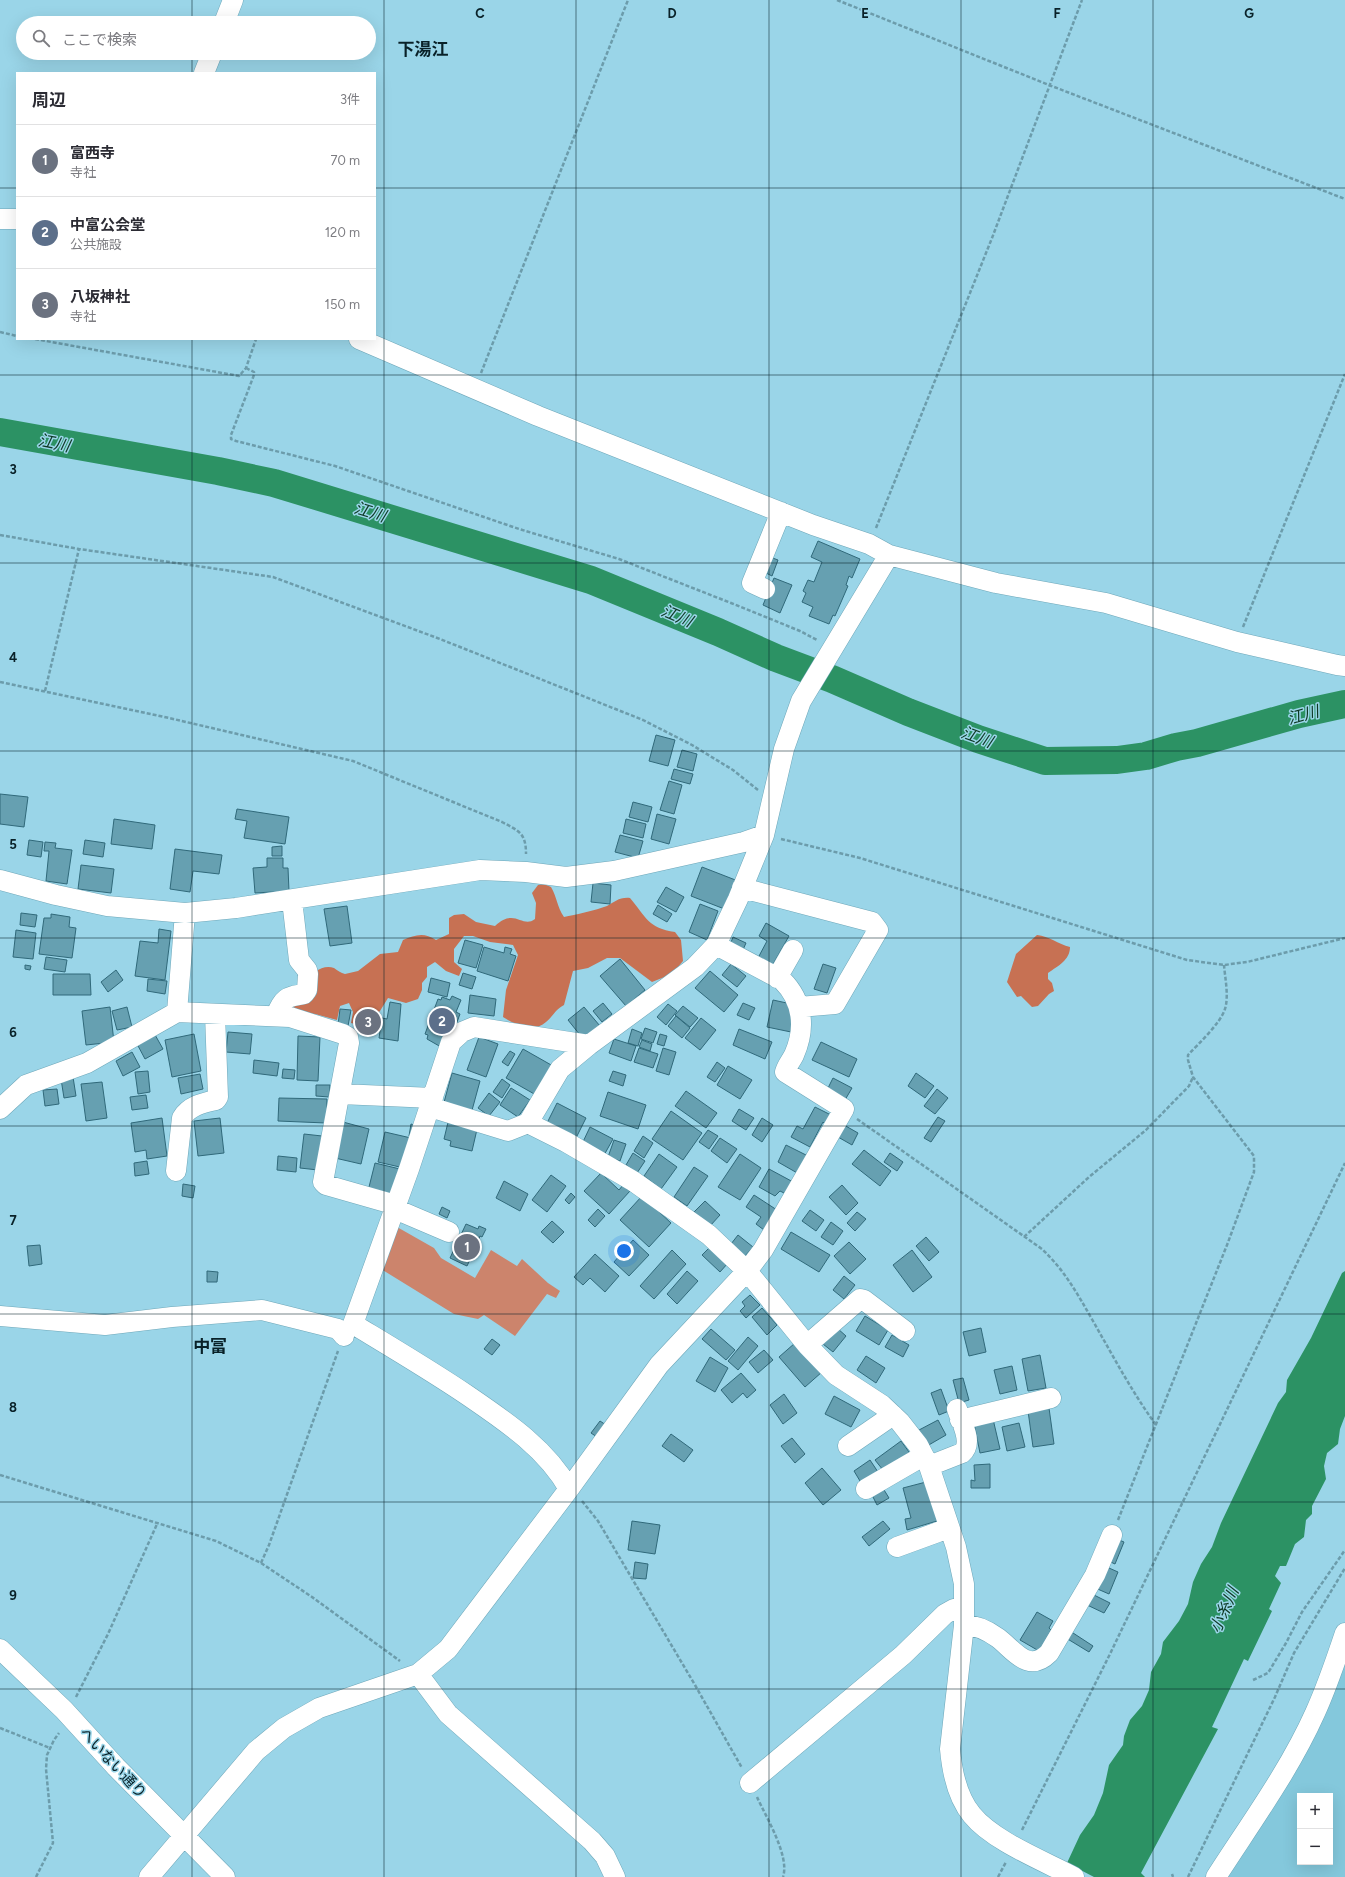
<!DOCTYPE html>
<html lang="ja">
<meta charset="utf-8">
<style>
body{margin:0;font-family:Figtree,"Noto Sans JP",sans-serif;background:#f7f7f7;color:#2b2b33}
.controls{position:absolute;right:12px;bottom:12px;display:grid;overflow:hidden;border-radius:0px;box-shadow:0 4px 16px #0002}
.controls button{width:36px;height:36px;display:grid;place-items:center;padding:0;border:0;border-bottom:1px solid #e1e1e2;background:#fff;color:#2b2b33;font:20px sans-serif}
.you{position:absolute;left:624px;top:1251px;width:14px;height:14px;margin:-10px;border:3px solid #fff;border-radius:50%;background:#1a73e8;box-shadow:0 0 0 6px #1a73e833}
.badge{display:grid;place-items:center;width:26px;height:26px;border-radius:50%;background:#111827;color:#fff;font-size:13px;font-weight:700}
.pin{position:absolute;translate:-50% -50%;border:2px solid #fff;box-shadow:0 1px 4px #0006}
.list{margin:0;padding:0;list-style:none}
h2{display:flex;justify-content:space-between;align-items:center;height:52px;margin:0;padding:0 16px;font-size:17px}
h2 small{font-size:13px;font-weight:400;color:#7c7c81}
.list li{display:grid;grid-template-columns:26px 1fr auto;gap:12px;align-items:center;box-sizing:border-box;height:72px;padding:0 16px;border-top:1px solid #e1e1e2}
.list b{display:block;font-size:15px;white-space:nowrap}
.list p{margin:0;font-size:13px;white-space:nowrap;color:#7c7c81}
.list em{font-size:13px;font-style:normal;color:#7c7c81}
.icon{flex:none;width:22px;height:22px;fill:none;stroke:currentColor;stroke-width:2;stroke-linecap:round;stroke-linejoin:round}
.map{position:relative;flex:none;width:1345px;height:1877px;overflow:hidden}
.search{position:absolute;background:#fff;box-shadow:0 4px 16px #0002;left:16px;top:16px;width:360px;height:44px;display:flex;align-items:center;gap:10px;box-sizing:border-box;padding:0 14px;border-radius:22px;color:#7c7c81;font-size:15px}
.panel{position:absolute;background:#fff;box-shadow:0 4px 16px #0002;left:16px;top:72px;width:360px;height:268px;border-radius:0px}
.map>svg:first-child{display:block}
.built{fill:#84c8dc;fill-rule:evenodd}
.green{fill:#cc846c}
.forest{fill:#c77153}
.water{fill:#2c9264}
.lines{fill:none;stroke-linecap:round;stroke-linejoin:round}
.river{stroke:#2c9264;stroke-width:28}
.building{fill:#66a0b1;stroke:#30697a}
.minor-casing{stroke:#6ea7b9;stroke-width:21}
.path{stroke:#6c9cab;stroke-width:2.5;stroke-dasharray:4 2;stroke-linecap:butt}
.minor{stroke:#fff;stroke-width:20}
.grid{fill:none;stroke:#092128;stroke-width:1;stroke-opacity:0.55}
.labels{text-anchor:middle;dominant-baseline:central;stroke-width:3;stroke-linejoin:round;paint-order:stroke}
.street-label{font-size:15px;fill:#092128;stroke:#9ad5e8}
.water-label{font-size:16px;font-style:italic;fill:#0d3824;stroke:#9ad5e8}
.quarter-label{font-size:17px;font-weight:bold;fill:#092128;stroke:#9ad5e8}
.grid-label{font-size:13px;text-anchor:middle;font-weight:bold;fill:#092128;stroke:#9ad5e8;stroke-width:3;stroke-linejoin:round;paint-order:stroke}
</style>
<div class="map">
<svg width="1345" height="1877" viewBox="0 0 1345 1877">
<rect width="100%" height="100%" fill="#9ad5e8"/>
<!-- built -->
<path class="built" d="M1345,1660V1877H1223ZM1300,1796H1330V1862H1300Z"/>
<!-- green -->
<path class="green" d="M397,1227L434,1248L441,1258L475,1278L491,1250L517,1266L522,1259L548,1283L560,1291L556,1298L547,1294L515,1336L484,1315L478,1319L454,1314L381,1269Z"/>
<!-- forest -->
<path class="forest" d="M544,884L551,887C557,897 557,907 564,917C575,915 596,910 607,906C615,902 619,897 630,898C646,917 648,928 675,932L681,940L683,961L672,974L652,982L620,958H607L588,968L573,971L564,1005C555,1010 554,1015 546,1022C534,1033 515,1025 503,1017L506,990L518,955L513,945L490,942L473,936H464L454,949V962L462,969L459,976L446,971L435,962L427,967V977L422,983V990L418,999L406,1003L388,998L380,1011L364,1026L351,1023L353,1012L349,1003L340,1006L337,1020L315,1014L300,1013L288,1009C296,995 313,961 334,968C337,970 341,973 345,974L358,971L380,954L398,952L403,940C415,935 424,932 436,940L449,934V918L454,915L464,914L476,922L495,926C515,907 522,929 535,919L536,903L532,893L538,885Z
M1037,935C1049,936 1058,944 1070,947C1070,960 1058,966 1048,973V979L1052,983L1054,991L1049,994L1038,1006L1032,1007L1021,996L1017,997L1007,982L1016,954Z"/>
<!-- water -->
<path class="water" d="M1345,1271V1416L1340,1429L1338,1444L1327,1453L1324,1466L1326,1479L1312,1506V1514L1306,1520L1304,1537L1295,1544L1286,1566H1280L1275,1576L1281,1583L1269,1609L1272,1611L1248,1661L1244,1659L1212,1727L1218,1729L1141,1873L1145,1877H1094L1067,1863L1080,1835L1094,1815L1103,1793L1109,1765L1123,1745L1124,1736L1130,1720L1142,1706L1149,1690L1151,1672L1161,1654L1163,1642L1179,1621L1188,1604L1193,1582L1201,1564L1212,1547L1221,1523L1278,1403L1286,1392L1287,1380L1311,1338L1342,1273Z"/>
<g class="lines">
<!-- river -->
<path class="river" d="M0,432L218,471L274,483L591,580L718,632L776,658L832,679L908,712L978,739L1045,761L1117,760L1146,756L1176,747L1197,743L1299,714L1345,704"/>
</g>
<!-- building -->
<path class="building" d="M818,541L860,559L852,578L849,576L846,585L848,586L835,616L833,615L829,624L809,616L813,607L802,602L806,593L803,591L808,580L814,582L822,562L811,557Z
M770,557L778,560L772,576L764,572Z
M774,578L792,585L780,613L763,605Z
M656,735L675,740L668,766L649,761Z
M682,750L697,754L693,771L677,767Z
M674,769L693,774L690,784L671,779Z
M669,781L682,785L674,814L660,810Z
M0,794L28,797L24,827L0,824Z
M633,802L652,807L648,822L629,817Z
M237,809L289,817L285,844L244,838L247,821L235,819Z
M657,814L676,819L669,844L651,839Z
M114,819L155,825L152,849L111,844Z
M626,819L646,824L643,838L623,833Z
M620,835L643,841L638,858L615,852Z
M29,840L43,842L41,857L27,855Z
M85,840L105,843L103,857L83,854Z
M45,842L56,843L55,848L72,850L67,884L46,881L49,851H44Z
M282,846V856H272V847Z
M175,849L222,855L219,874L193,871L190,892L170,889Z
M267,858H283V868H288L289,891L255,893L253,868L267,867Z
M81,865L114,869L111,893L78,889Z
M702,867L738,881L727,910L691,896Z
M593,883L611,885L610,904L591,902Z
M666,887L684,897L676,912L657,902Z
M700,904L718,911L707,940L689,932Z
M658,905L672,914L667,922L653,914Z
M347,906L352,943L330,946L324,909Z
M21,913L37,915L35,927L20,925Z
M51,914L70,917L69,927L76,928L72,958L39,954L44,918H51Z
M766,923L789,936L772,966L758,958L767,941L759,936Z
M159,929L171,931L165,980L135,976L140,941L158,943Z
M16,930L36,933L33,959L13,957Z
M733,937L746,943L742,952L730,945Z
M465,940L483,945L476,968L458,963Z
M484,947L504,953L505,947L512,949L510,954L516,956L508,981L477,971Z
M46,957L67,960L65,972L44,969Z
M620,959L645,990L626,1006L600,976Z
M731,964L746,976L737,987L722,975Z
M823,964L836,968L827,993L814,989Z
M25,965L31,966L30,970L25,969Z
M116,970L123,980L108,992L101,982Z
M710,971L738,995L724,1012L695,988Z
M463,973L476,977L472,989L459,985Z
M53,974H90L91,995H53Z
M431,978L450,983L447,997L428,992Z
M148,979L167,981L165,994L147,991Z
M470,995L496,999L494,1016L468,1013Z
M452,996L461,1000L456,1012L460,1014L457,1022L454,1021L445,1047H441L427,1039L428,1035L425,1034L438,999L441,1000L442,997L450,1000Z
M773,1000L796,1005L791,1032L767,1027Z
M390,1002L401,1004L398,1041L379,1038L382,1018L387,1019Z
M603,1003L612,1014L602,1022L593,1011Z
M743,1003L755,1008L749,1020L737,1015Z
M668,1004L677,1011L666,1025L657,1017Z
M683,1006L698,1018L690,1027L675,1015Z
M110,1007L114,1042L86,1045L82,1011Z
M127,1007L132,1027L117,1030L112,1011Z
M584,1007L600,1026L584,1040L568,1020Z
M340,1009L351,1010L348,1026L338,1025Z
M676,1016L690,1028L682,1038L668,1026Z
M701,1018L716,1030L700,1050L685,1038Z
M645,1028L657,1032L653,1043L641,1039Z
M632,1029L642,1033L638,1046L628,1043Z
M739,1029L772,1042L765,1059L733,1045Z
M228,1032L252,1034L250,1054L226,1052Z
M154,1033L163,1049L145,1059L136,1042Z
M194,1034L201,1071L172,1077L165,1040Z
M660,1034L667,1036L664,1046L657,1044Z
M298,1036L320,1037L318,1081L297,1080Z
M479,1037L498,1044L486,1077L467,1070Z
M614,1039L636,1046L631,1061L609,1053Z
M642,1040L652,1044L650,1051L639,1047Z
M821,1042L857,1059L849,1077L812,1060Z
M639,1048L658,1054L653,1068L634,1062Z
M663,1048L676,1052L669,1075L656,1071Z
M523,1049L553,1066L536,1095L506,1078Z
M510,1051L515,1054L508,1066L502,1062Z
M132,1052L140,1067L123,1076L116,1061Z
M254,1060L279,1063L277,1076L253,1073Z
M717,1062L725,1068L715,1082L707,1077Z
M728,1066L752,1080L740,1099L717,1085Z
M283,1069L295,1070L294,1079L282,1078Z
M148,1071L150,1092L138,1094L135,1072Z
M613,1071L626,1075L623,1086L609,1081Z
M452,1073L480,1081L471,1114L443,1106Z
M916,1073L934,1086L925,1098L908,1086Z
M200,1074L203,1089L181,1094L178,1078Z
M73,1077L76,1096L64,1098L61,1079Z
M833,1078L852,1088L845,1100L827,1090Z
M502,1079L510,1085L502,1098L493,1092Z
M102,1082L107,1118L86,1121L81,1084Z
M316,1085H330L329,1097L316,1096Z
M511,1088L530,1100L518,1117L500,1105Z
M57,1089L59,1104L45,1106L43,1090Z
M937,1089L948,1098L935,1114L924,1106Z
M686,1091L717,1113L706,1128L675,1106Z
M608,1092L646,1105L638,1129L600,1116Z
M489,1093L500,1102L489,1116L478,1108Z
M146,1095L148,1108L132,1110L130,1097Z
M279,1098L327,1099L326,1123L278,1121Z
M557,1103L586,1118L576,1138L547,1123Z
M815,1107L833,1116L828,1127L823,1122L810,1147L791,1137L797,1126L803,1129Z
M739,1109L754,1118L746,1130L732,1121Z
M671,1111L702,1133L683,1160L652,1139Z
M938,1117L945,1121L931,1142L924,1138Z
M162,1118L167,1156L147,1159L146,1150L135,1152L131,1123Z
M220,1118L224,1153L198,1156L194,1121Z
M449,1118L478,1125L472,1151L450,1146L451,1141L444,1139Z
M762,1118L773,1125L762,1142L752,1135Z
M343,1122L369,1129L361,1164L335,1158Z
M411,1124L418,1126L415,1137L409,1136Z
M844,1125L858,1133L852,1145L838,1137Z
M590,1127L613,1139L603,1157L581,1146Z
M708,1130L718,1136L709,1149L699,1142Z
M385,1132L411,1138L404,1168L378,1162Z
M304,1134L322,1136L318,1170L300,1168Z
M643,1136L653,1143L644,1158L634,1151Z
M720,1138L737,1149L727,1163L711,1151Z
M614,1140L626,1144L620,1161L608,1157Z
M786,1145L808,1156L799,1174L778,1162Z
M864,1150L891,1171L880,1186L852,1164Z
M633,1153L645,1161L637,1173L626,1165Z
M890,1153L903,1162L897,1171L884,1162Z
M659,1154L677,1167L661,1189L644,1176Z
M740,1154L761,1168L740,1200L718,1187Z
M278,1156L297,1158L296,1172L277,1170Z
M147,1161L149,1174L135,1176L134,1163Z
M375,1163L400,1169L393,1196L368,1191Z
M694,1167L708,1176L687,1206L674,1197Z
M769,1169L795,1183L788,1195L780,1191L775,1196L759,1187Z
M601,1173L619,1190L623,1185L630,1191L609,1214L584,1191Z
M551,1175L566,1186L547,1212L532,1200Z
M504,1181L528,1194L520,1211L496,1198Z
M183,1184L195,1186L193,1198L182,1196Z
M842,1185L858,1203L846,1215L829,1197Z
M571,1193L575,1197L569,1204L565,1200Z
M754,1195L777,1210L764,1230L756,1224L761,1217L746,1207Z
M642,1196L671,1223L649,1247L620,1220Z
M705,1201L720,1215L710,1226L694,1212Z
M442,1207L450,1211L447,1218L439,1214Z
M598,1209L605,1216L595,1227L588,1220Z
M810,1210L824,1220L816,1231L802,1221Z
M857,1212L866,1219L855,1231L847,1223Z
M552,1221L564,1232L553,1243L541,1232Z
M831,1222L843,1231L833,1245L821,1237Z
M466,1224L478,1229L479,1226L486,1229L482,1237L480,1236L478,1241L480,1242L475,1252L474,1251L467,1266L450,1258Z
M791,1232L830,1255L819,1272L781,1249Z
M738,1235L753,1247L745,1256L731,1244Z
M926,1237L939,1252L929,1261L916,1246Z
M633,1240L649,1255L629,1276L614,1262Z
M849,1242L866,1259L850,1274L834,1256Z
M40,1245L42,1264L29,1266L27,1246Z
M711,1246L728,1263L720,1272L702,1255Z
M672,1250L686,1264L654,1299L640,1286Z
M912,1250L932,1277L913,1292L893,1265Z
M595,1254L619,1276L605,1292L590,1278L583,1285L574,1277Z
M207,1271L218,1272L217,1282H207Z
M687,1271L698,1281L677,1304L667,1294Z
M844,1276L855,1285L844,1299L833,1290Z
M750,1295L760,1305L746,1318L740,1311L745,1306L742,1302Z
M762,1308L777,1325L767,1335L752,1317Z
M865,1316L888,1330L879,1345L856,1331Z
M837,1328L846,1336L833,1352L823,1344Z
M981,1328L986,1352L969,1356L963,1332Z
M711,1329L735,1350L726,1360L702,1339Z
M892,1335L909,1345L903,1357L885,1347Z
M748,1337L758,1346L738,1370L728,1361Z
M492,1339L500,1345L492,1355L484,1349Z
M795,1343L822,1372L805,1387L779,1357Z
M764,1350L773,1360L758,1373L749,1362Z
M1040,1355L1046,1388L1028,1391L1022,1359Z
M866,1356L885,1368L876,1383L857,1370Z
M710,1357L728,1368L715,1392L696,1381Z
M1012,1366L1017,1390L1000,1394L994,1370Z
M741,1373L756,1390L747,1398L743,1393L732,1403L721,1390Z
M963,1378L969,1400L959,1403L953,1380Z
M941,1389L949,1411L939,1415L931,1393Z
M784,1394L797,1413L783,1424L770,1405Z
M834,1396L860,1410L851,1427L825,1414Z
M1049,1408L1054,1444L1033,1447L1028,1411Z
M993,1419L1000,1449L980,1453L974,1423Z
M938,1420L946,1435L927,1446L919,1430Z
M600,1421L606,1425L597,1437L591,1433Z
M1019,1423L1025,1447L1007,1451L1002,1427Z
M671,1434L693,1450L684,1462L662,1446Z
M792,1438L805,1454L795,1463L781,1446Z
M901,1441L912,1456L887,1475L875,1460Z
M870,1460L880,1475L863,1486L854,1471Z
M990,1464V1488H971V1480L975,1481L974,1465Z
M822,1468L841,1490L823,1505L805,1483Z
M926,1482L937,1521L907,1530L905,1519L911,1518L903,1488Z
M881,1485L889,1498L877,1505L870,1491Z
M632,1521L660,1525L655,1554L628,1550Z
M883,1521L890,1529L869,1546L862,1537Z
M1114,1538L1124,1542L1115,1564L1104,1559Z
M635,1562L648,1564L646,1579L633,1578Z
M1109,1568L1118,1572L1109,1594L1093,1587Z
M1090,1593L1110,1603L1104,1613L1085,1604Z
M1037,1612L1053,1621L1049,1628L1051,1630L1039,1651L1020,1640Z
M1070,1631L1093,1646L1089,1652L1066,1638Z"/>
<g class="lines">
<defs>
<path id="minor" d="M224,23L233,0
M204,73L212,53
M0,219H17
M359,339L538,416L813,525L869,544L889,555L996,583L1106,603L1237,642L1337,665L1345,666
M765,589L752,583L781,512
M0,880L56,895L107,906L185,913L236,908L480,870L526,872L566,877L614,871L744,842L764,835
M742,888L872,922L878,930L835,1004L799,1007
M777,978L793,950
M177,1012L185,913
M276,1015C284,998 285,997 304,994L307,990L308,974L307,970L299,960L292,900
M340,1094L433,1098
M430,1107L508,1131L528,1123L560,1069L589,1045L695,967L716,945L738,899L764,835L784,749L801,701L889,555
M0,1109L26,1085L87,1063L177,1012L290,1017L343,1034L348,1037L349,1043L323,1182L326,1185L396,1205
M528,1123L566,1142L633,1181L709,1235L747,1271L807,1345L836,1375L882,1405L900,1422L918,1445L929,1466L956,1547L964,1584V1625L950,1749C952,1772 957,1797 972,1815C993,1841 1044,1861 1074,1877
M176,1171L182,1118C189,1106 202,1103 216,1100L218,1097L215,1014
M395,1209L449,1232
M0,1316L105,1325L172,1317L262,1310L338,1329L344,1336
M807,1345L860,1299L864,1300L905,1331
M960,1420L1051,1398
M848,1446L893,1415
M929,1466L962,1453C974,1443 961,1422 957,1409
M569,1489C546,1448 505,1421 467,1395C430,1370 391,1347 353,1324L409,1169L451,1042L462,1032L474,1027L589,1045
M866,1489L923,1456
M897,1547L949,1528
M964,1625C977,1625 987,1630 998,1638C1014,1650 1028,1674 1049,1653L1095,1575L1112,1535
M0,1649L64,1710L116,1767L225,1877
M418,1674L448,1714L592,1841L605,1856L615,1877
M750,1783L903,1655L945,1614L954,1609L964,1608
M149,1877L256,1751L284,1728L319,1708L418,1674L448,1649L569,1489L659,1365L747,1271L763,1250L844,1109L785,1072C787,1065 791,1061 794,1055C806,1028 803,1001 782,980L716,945
M1216,1877C1250,1824 1289,1771 1315,1713C1327,1687 1336,1660 1345,1633"/>
</defs>
<!-- minor casing -->
<use href="#minor" class="minor-casing"/>
<!-- path -->
<path class="path" d="M837,0L1049,85L1345,199
M0,332L17,336
M35,339L239,376L246,368L256,339
M246,368L254,372V375L231,435V439L236,441L335,466L519,529L619,559L731,603L800,631L817,640
M481,373L628,0
M876,528L992,238L1082,0
M0,535L79,549L273,577L440,639L643,720L692,745L733,770L758,790
M1243,627L1345,374
M0,682L169,718L353,761L502,822C519,831 526,833 526,854
M45,691L79,549
M781,839L860,858L1187,960L1224,965L1247,962L1345,938
M857,1119L1042,1249C1065,1271 1077,1293 1093,1321C1113,1356 1132,1392 1156,1425
M1024,1237L1089,1177L1146,1130L1189,1086L1193,1077
M0,1475L216,1541L261,1563L312,1597L400,1661
M582,1501L598,1521L695,1685L742,1768
M1118,1520L1227,1245L1254,1172V1156L1193,1077L1188,1060V1055C1199,1043 1220,1024 1225,1009C1229,996 1225,978 1224,965
M261,1563L269,1545L338,1351
M1253,1680L1268,1673L1286,1643L1302,1612L1345,1550
M76,1697L108,1634L157,1524
M0,1728L50,1748
M757,1797C766,1817 790,1856 783,1877
M1022,1830L1110,1654L1345,1163
M1172,1874L1173,1877
M36,1877L53,1843L46,1769L47,1755L54,1740L59,1733
M998,1877L1006,1862
M1188,1877L1275,1697L1294,1653L1345,1568"/>
<!-- minor -->
<use href="#minor" class="minor"/>
</g>
<!-- grid -->
<path class="grid" d="M192,0V23M384,0V1877M576,0V1877M769,0V1877M961,0V1877M1153,0V1877M192,53V73M0,188H17M375,188H1345M192,339V1877M0,375H1345M0,563H1345M0,751H1345M0,938H1345M0,1126H1345M0,1314H1345M0,1502H1345M0,1689H1345"/>
<g class="labels">
<!-- street labels -->
<g class="street-label">
<text transform="translate(113 1763) rotate(47)">へいない通り</text>
</g>
<!-- water labels -->
<g class="water-label">
<text transform="translate(54 443) rotate(11)">江川</text>
<text transform="translate(370 512) rotate(17)">江川</text>
<text transform="translate(677 616) rotate(23)">江川</text>
<text transform="translate(1303 715) rotate(-15)">江川</text>
<text transform="translate(977 737) rotate(20)">江川</text>
<text transform="translate(1224 1610) rotate(-66)">小糸川</text>
</g>
<!-- quarter labels -->
<g class="quarter-label">
<text x="423" y="49">下湯江</text>
<text x="210" y="1346">中富</text>
</g>
</g>
<g class="grid-label">
<text x="480" y="18">C</text>
<text x="672" y="18">D</text>
<text x="865" y="18">E</text>
<text x="1057" y="18">F</text>
<text x="1249" y="18">G</text>
<text x="13" y="474">3</text>
<text x="13" y="662">4</text>
<text x="13" y="849">5</text>
<text x="13" y="1037">6</text>
<text x="13" y="1225">7</text>
<text x="13" y="1412">8</text>
<text x="13" y="1600">9</text>
</g>
</svg>
<div class="controls">
<button>+</button>
<button>−</button>
</div>
<div class="you"></div>
<div class="pin badge" style="left:467px;top:1247px;background:#6b7280">1</div>
<div class="pin badge" style="left:442px;top:1021px;background:#5c6f8a">2</div>
<div class="pin badge" style="left:368px;top:1022px;background:#6b7280">3</div>
<div class="search"><svg class="icon" aria-label="search" viewBox="0 0 24 24"><circle cx="10" cy="10" r="6"/><path d="M15 15l6 6"/></svg>ここで検索</div>
<section class="panel">
<h2>周辺<small>3件</small></h2>
<ul class="list">
<li><span class="badge" style="background:#6b7280">1</span><div><b>富西寺</b><p>寺社</p></div><em>70 m</em></li>
<li><span class="badge" style="background:#5c6f8a">2</span><div><b>中富公会堂</b><p>公共施設</p></div><em>120 m</em></li>
<li><span class="badge" style="background:#6b7280">3</span><div><b>八坂神社</b><p>寺社</p></div><em>150 m</em></li>
</ul>
</section>
</div>
